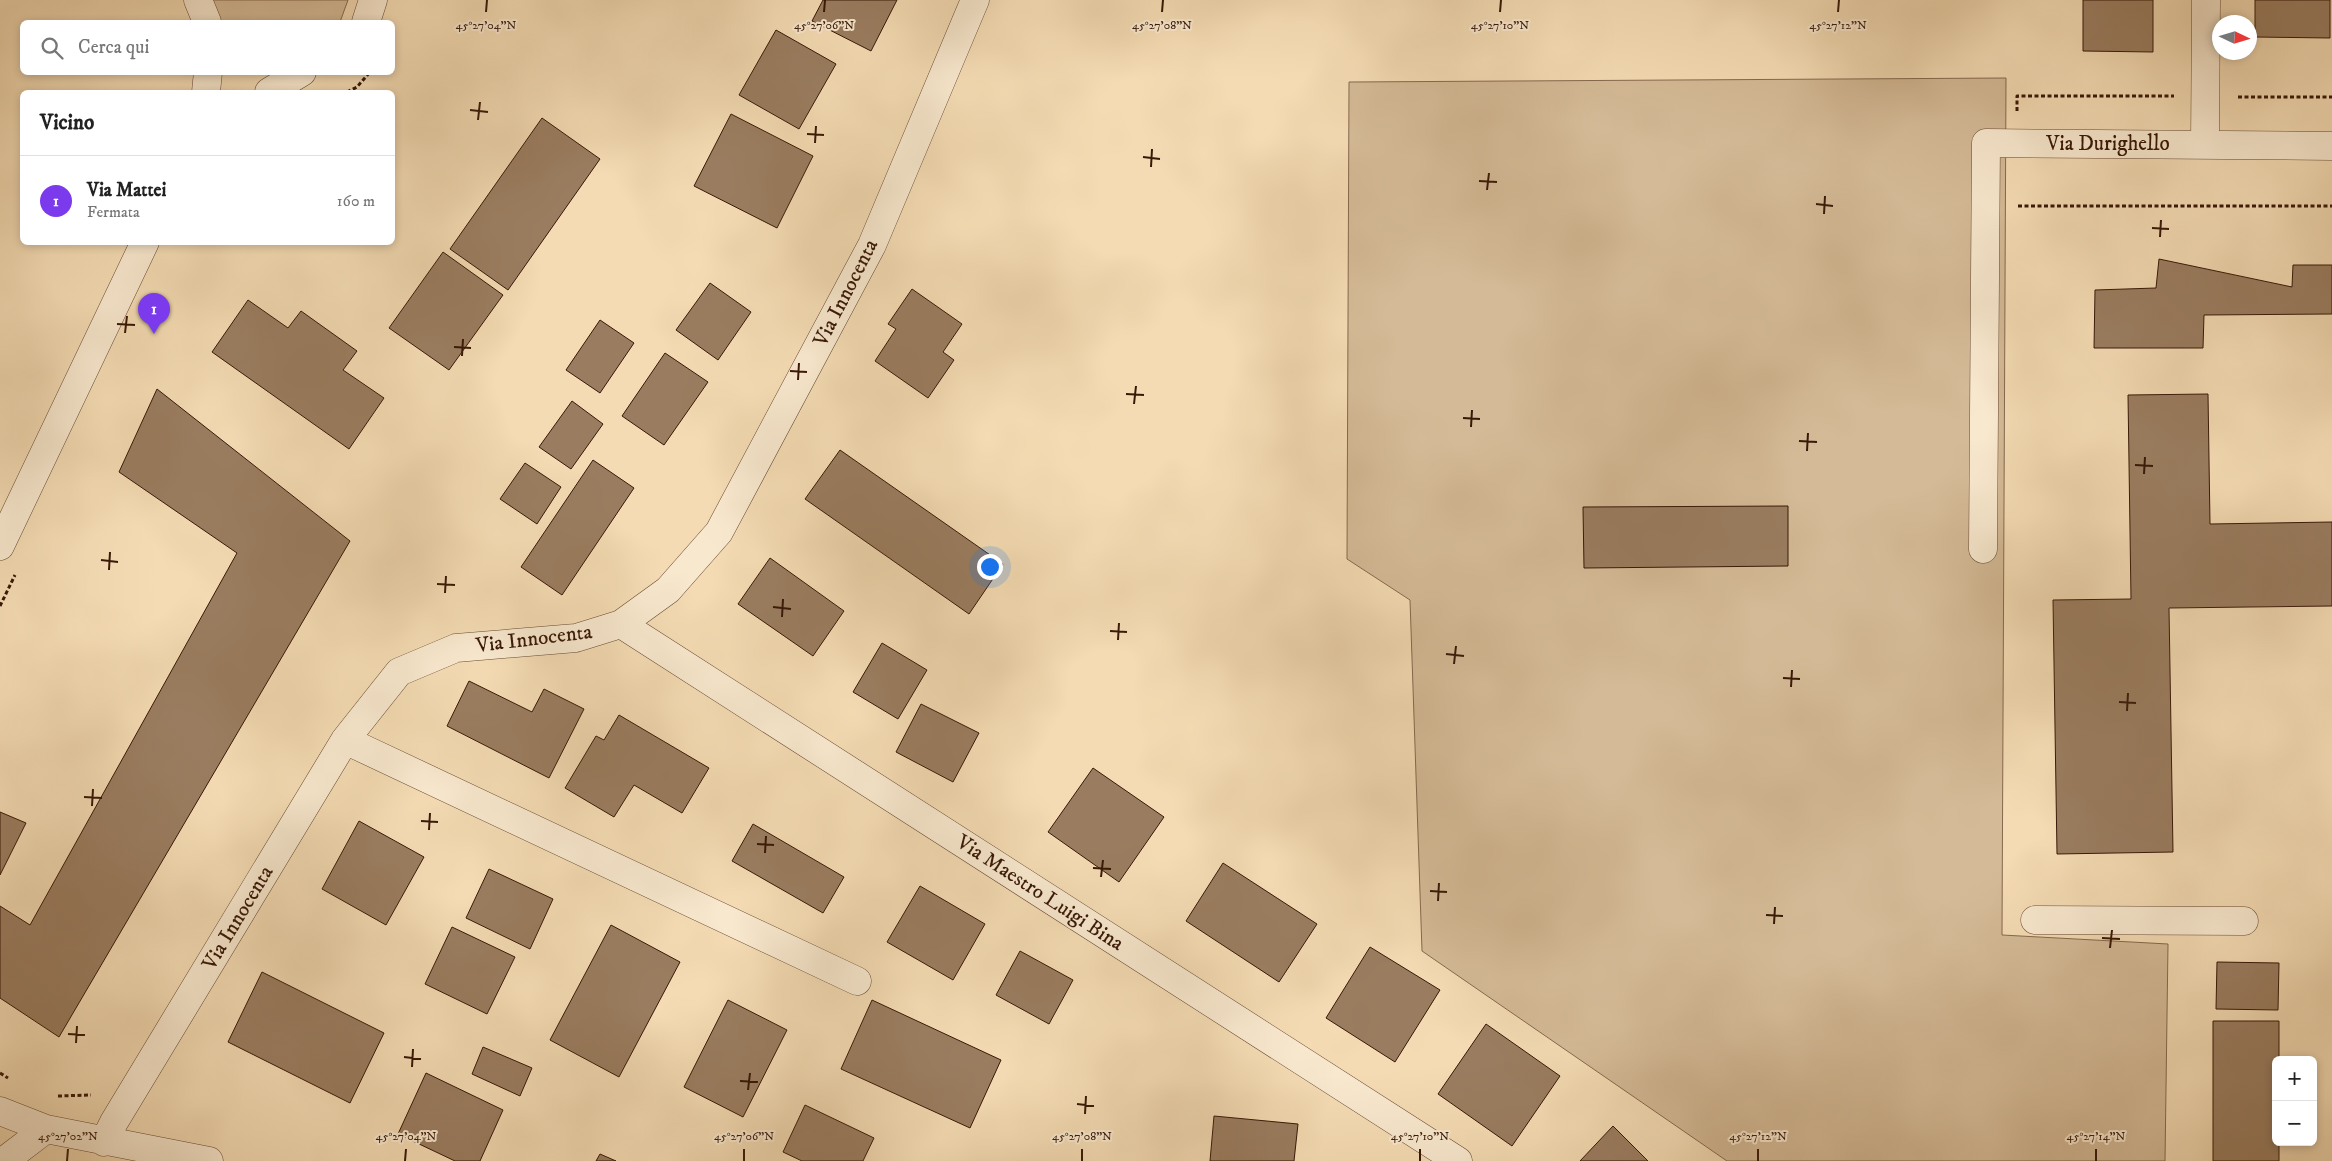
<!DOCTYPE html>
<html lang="it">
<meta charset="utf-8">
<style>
body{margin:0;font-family:"IM FELL DW Pica",serif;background:#f6f6f6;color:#222}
.controls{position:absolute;right:15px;bottom:15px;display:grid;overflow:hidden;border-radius:8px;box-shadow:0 2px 8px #0003}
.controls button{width:45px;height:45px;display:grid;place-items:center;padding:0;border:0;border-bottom:1px solid #e0e0e0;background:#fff;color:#222;font:25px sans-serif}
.compass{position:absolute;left:2212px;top:15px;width:45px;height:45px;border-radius:50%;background:#fff;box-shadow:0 2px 8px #0003;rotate:94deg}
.you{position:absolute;left:989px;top:566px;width:18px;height:18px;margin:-12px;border:4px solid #fff;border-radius:50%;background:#1a73e8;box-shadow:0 0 0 8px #1a73e833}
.badge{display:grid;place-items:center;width:32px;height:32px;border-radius:50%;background:#7c3aed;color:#fff;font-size:16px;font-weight:700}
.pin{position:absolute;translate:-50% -41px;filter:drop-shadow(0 1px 2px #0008)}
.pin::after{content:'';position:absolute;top:26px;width:18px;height:15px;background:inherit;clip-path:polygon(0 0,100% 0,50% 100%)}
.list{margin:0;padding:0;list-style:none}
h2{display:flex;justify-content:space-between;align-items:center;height:65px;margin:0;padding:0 20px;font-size:21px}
h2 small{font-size:16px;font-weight:400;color:#767676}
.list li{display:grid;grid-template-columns:32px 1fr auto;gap:15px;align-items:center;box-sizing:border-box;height:90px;padding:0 20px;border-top:1px solid #e0e0e0}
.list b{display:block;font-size:19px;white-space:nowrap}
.list p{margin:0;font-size:16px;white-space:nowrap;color:#767676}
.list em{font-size:16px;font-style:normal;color:#767676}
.icon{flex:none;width:28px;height:28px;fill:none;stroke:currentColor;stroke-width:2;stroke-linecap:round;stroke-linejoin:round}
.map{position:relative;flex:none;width:2332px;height:1161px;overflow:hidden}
.search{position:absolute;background:#fff;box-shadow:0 2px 8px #0003;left:20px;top:20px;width:375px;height:55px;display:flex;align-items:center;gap:12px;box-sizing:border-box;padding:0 18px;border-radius:8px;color:#767676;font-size:19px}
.panel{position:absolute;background:#fff;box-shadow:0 2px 8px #0003;left:20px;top:90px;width:375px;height:155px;border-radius:8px}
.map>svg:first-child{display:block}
.green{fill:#d4ba96;stroke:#86694e}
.building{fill:#9a7d60;stroke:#381807}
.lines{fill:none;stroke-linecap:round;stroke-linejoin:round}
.minor-casing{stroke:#674932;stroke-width:29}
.path{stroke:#381807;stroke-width:3;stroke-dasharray:4 2.5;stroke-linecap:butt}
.minor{stroke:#f8e8ce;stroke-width:28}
.ticks{fill:none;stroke:#381807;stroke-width:2}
.labels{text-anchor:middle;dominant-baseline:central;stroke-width:4;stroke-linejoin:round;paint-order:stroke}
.street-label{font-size:21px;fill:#381807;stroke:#f8e8ce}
.ticks-label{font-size:12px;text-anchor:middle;fill:#381807;stroke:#f8e8ce;stroke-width:4;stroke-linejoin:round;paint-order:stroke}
</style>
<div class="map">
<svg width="2332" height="1161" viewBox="0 0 2332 1161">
<rect width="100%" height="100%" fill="#f4dbb3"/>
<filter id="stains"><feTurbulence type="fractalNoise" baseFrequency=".004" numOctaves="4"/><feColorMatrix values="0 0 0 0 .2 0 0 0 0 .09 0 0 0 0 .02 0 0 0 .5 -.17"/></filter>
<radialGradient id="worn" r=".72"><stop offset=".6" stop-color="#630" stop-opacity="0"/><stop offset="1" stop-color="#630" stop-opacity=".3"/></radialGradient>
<!-- green -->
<path class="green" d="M205,0H348L340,22H213Z
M2006,78L2002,935L2168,944L2165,1161H1727L1422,951L1410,600L1347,559L1349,82Z"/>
<!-- building -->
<path class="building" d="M823,0H897L871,51L812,21Z
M2083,0H2153V52L2083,51Z
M2255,0H2330V38L2255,37Z
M776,30L836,64L799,129L739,95Z
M731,114L813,156L777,228L694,186Z
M542,118L600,159L508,290L450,249Z
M443,252L503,295L449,370L389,328Z
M2159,259L2292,287L2293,265H2332V314L2204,315L2203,348H2094L2095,290L2156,288Z
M710,283L751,312L718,360L676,330Z
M912,289L962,324L943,352L954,360L928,398L875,361L896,329L888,324Z
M248,300L288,328L301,311L357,351L343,370L384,398L349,449L212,352Z
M600,320L634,343L600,393L566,370Z
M665,353L708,382L664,445L622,416Z
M157,389L350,541L59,1037L0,998V906L30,925L237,553L119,472Z
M2208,394L2210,524L2332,522V606L2169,608L2173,852L2057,854L2053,600L2131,599L2128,395Z
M572,401L603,424L571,469L539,447Z
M840,450L1003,564L969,614L805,499Z
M593,460L634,488L562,595L521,567Z
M525,463L561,487L537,524L500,499Z
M1788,506V566L1584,568L1583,507Z
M770,558L844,611L813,656L738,604Z
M882,643L927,670L898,719L853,692Z
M469,681L532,712L544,689L584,709L549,778L447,726Z
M921,704L979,733L953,782L896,752Z
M619,715L709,768L682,813L634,785L614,817L565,788L596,736L604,740Z
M1093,768L1164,817L1119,882L1048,832Z
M0,812L26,823L0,875Z
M359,821L424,857L386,925L322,889Z
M753,824L844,877L823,913L732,861Z
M1223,863L1317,924L1279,982L1186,921Z
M489,869L553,899L530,949L466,918Z
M920,886L985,924L953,980L887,942Z
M611,925L680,962L619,1077L550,1040Z
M452,927L515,957L487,1014L425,984Z
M1370,947L1440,990L1395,1062L1326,1018Z
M1020,951L1073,980L1049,1024L996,995Z
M2217,962L2279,963L2278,1010L2216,1009Z
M262,972L384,1033L350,1103L228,1042Z
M728,1000L787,1030L743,1117L684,1087Z
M872,1000L1001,1060L970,1128L841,1069Z
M2213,1021H2279V1060H2276V1142H2279V1161H2213Z
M1486,1024L1560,1076L1512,1146L1438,1094Z
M483,1047L532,1068L520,1096L472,1074Z
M426,1073L503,1110L480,1161H455L398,1134Z
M805,1105L874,1138L863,1161H802L783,1152Z
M1214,1116L1298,1124L1294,1161H1210Z
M1613,1126L1648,1161H1580Z
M600,1154L616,1161H596Z"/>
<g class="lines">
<defs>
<path id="minor" d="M198,0L207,22
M366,22L373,0
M206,92L208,72
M269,92L302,72
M2205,145L2206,0
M0,546L145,242
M1983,549L1986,143L2332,146
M621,624L1458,1161
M345,740L857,981
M2035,920L2244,921
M0,1111L46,1129L209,1161
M104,1142L114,1122L345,740L399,672L456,648L576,638L621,624L668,590L719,532L872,245L975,0
M4,1161L46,1129"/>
</defs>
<!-- minor casing -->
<use href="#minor" class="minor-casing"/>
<!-- path -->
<path class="path" d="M347,92L357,87L370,72
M2238,97H2332
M2017,111V96H2174
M2018,206H2332
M0,606L15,575
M0,1073L8,1078
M58,1096L91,1095"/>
<!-- minor -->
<use href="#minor" class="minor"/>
</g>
<!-- ticks -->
<path class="ticks" d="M486,12L487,0M824,12L825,0M1162,12L1163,0M1500,12L1501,0M1838,12L1839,0M470,110L488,112M478,120L480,102M807,134L824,135M815,143L816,126M1143,157L1160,159M1151,167L1152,149M1479,181L1497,182M1487,190L1489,173M1816,204L1833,206M1824,214L1825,196M2152,228L2169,229M2160,237L2161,220M117,324L135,325M125,333L127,316M454,347L471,348M462,356L463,339M790,371L807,372M798,380L799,363M1126,394L1144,395M1134,404L1136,386M1463,418L1480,419M1471,427L1472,410M1799,441L1817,442M1807,451L1808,433M2135,465L2153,466M2144,474L2145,457M101,560L118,562M109,570L110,552M437,584L455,585M445,593L446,576M773,607L791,609M782,617L783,599M1110,631L1127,632M1118,640L1119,623M1446,654L1464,656M1454,664L1456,646M1783,678L1800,679M1791,687L1792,670M2119,702L2136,703M2127,711L2128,693M84,797L102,798M92,806L93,789M421,821L438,822M429,830L430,813M757,844L774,845M765,853L766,836M1093,868L1111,869M1101,877L1103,860M1430,891L1447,892M1438,901L1439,883M1766,915L1783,916M1774,924L1775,907M2102,938L2120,939M2110,948L2112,930M68,1034L85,1035M76,1043L77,1026M404,1057L421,1059M412,1067L413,1049M740,1081L758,1082M748,1090L750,1073M1077,1104L1094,1106M1085,1114L1086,1096M67,1161L68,1149M405,1161L406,1149M744,1161V1149M1082,1161V1149M1420,1161V1149M1758,1161V1149M2096,1161V1149"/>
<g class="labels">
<!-- street labels -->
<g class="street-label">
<text x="2108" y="144">Via Durighello</text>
<text transform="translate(846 293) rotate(-63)">Via Innocenta</text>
<text transform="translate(534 639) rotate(-7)">Via Innocenta</text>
<text transform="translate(1040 893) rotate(33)">Via Maestro Luigi Bina</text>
<text transform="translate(238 918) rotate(-59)">Via Innocenta</text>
</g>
</g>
<g class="ticks-label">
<text x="486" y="29">45°27'04"N</text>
<text x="824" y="29">45°27'06"N</text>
<text x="1162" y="29">45°27'08"N</text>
<text x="1500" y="29">45°27'10"N</text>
<text x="1838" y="29">45°27'12"N</text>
<text x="68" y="1140">45°27'02"N</text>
<text x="406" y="1140">45°27'04"N</text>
<text x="744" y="1140">45°27'06"N</text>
<text x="1082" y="1140">45°27'08"N</text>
<text x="1420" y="1140">45°27'10"N</text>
<text x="1758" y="1140">45°27'12"N</text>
<text x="2096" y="1140">45°27'14"N</text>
</g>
<rect width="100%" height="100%" filter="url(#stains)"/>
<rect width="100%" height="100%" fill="url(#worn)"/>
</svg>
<div class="controls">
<button>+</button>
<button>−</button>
</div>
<svg class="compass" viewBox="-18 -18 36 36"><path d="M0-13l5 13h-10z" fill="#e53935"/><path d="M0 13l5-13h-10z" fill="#767676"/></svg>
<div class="you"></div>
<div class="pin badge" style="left:154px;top:334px">1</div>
<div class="search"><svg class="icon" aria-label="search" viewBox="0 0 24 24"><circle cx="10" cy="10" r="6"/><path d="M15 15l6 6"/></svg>Cerca qui</div>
<section class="panel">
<h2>Vicino<small></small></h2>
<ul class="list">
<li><span class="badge">1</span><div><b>Via Mattei</b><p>Fermata</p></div><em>160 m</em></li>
</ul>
</section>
</div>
